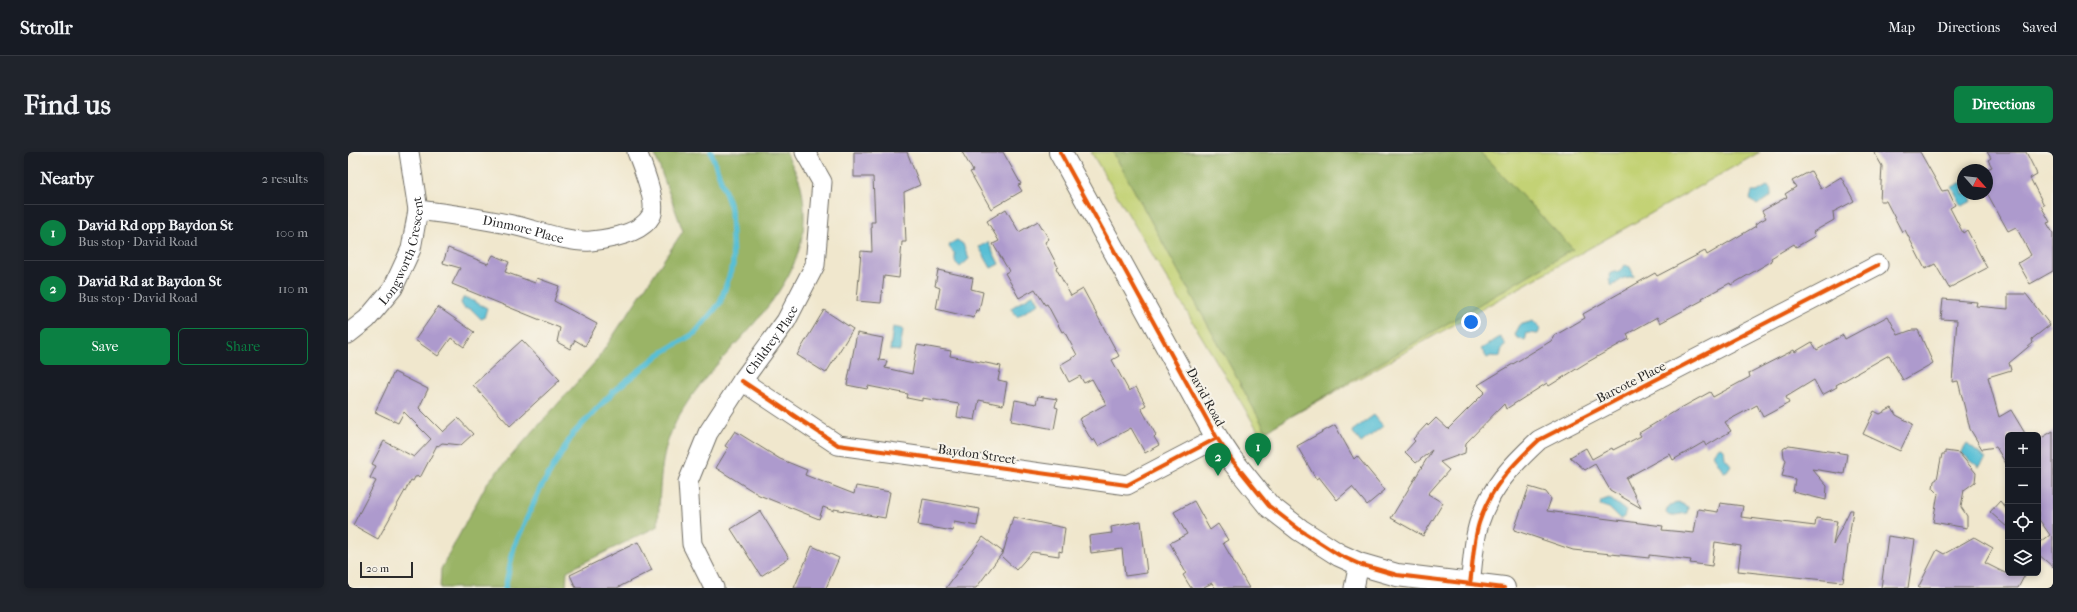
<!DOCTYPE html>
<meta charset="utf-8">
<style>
body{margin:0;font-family:"IM FELL French Canon",serif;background:#20242c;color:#f1f3f6}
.controls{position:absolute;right:12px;bottom:12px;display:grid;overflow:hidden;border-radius:6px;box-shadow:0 2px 6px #0003}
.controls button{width:36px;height:36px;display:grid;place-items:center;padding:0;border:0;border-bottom:1px solid #363941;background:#171b24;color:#f1f3f6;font:20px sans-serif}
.compass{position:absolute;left:1609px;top:12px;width:36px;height:36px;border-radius:50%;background:#171b24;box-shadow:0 2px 6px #0003;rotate:117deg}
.scale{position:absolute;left:12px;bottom:10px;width:53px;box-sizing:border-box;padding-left:4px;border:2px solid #2b2b2b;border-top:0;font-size:11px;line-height:14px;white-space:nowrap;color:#2b2b2b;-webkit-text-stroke:3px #f7f3e8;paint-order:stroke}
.you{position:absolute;left:1123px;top:170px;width:14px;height:14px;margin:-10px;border:3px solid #fff;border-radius:50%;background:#1a73e8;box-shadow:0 0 0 6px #1a73e833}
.badge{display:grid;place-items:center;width:26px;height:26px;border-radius:50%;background:#0b8043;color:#fff;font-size:13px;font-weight:700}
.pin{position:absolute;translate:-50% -33px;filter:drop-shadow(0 1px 2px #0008)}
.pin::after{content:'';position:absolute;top:21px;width:14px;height:12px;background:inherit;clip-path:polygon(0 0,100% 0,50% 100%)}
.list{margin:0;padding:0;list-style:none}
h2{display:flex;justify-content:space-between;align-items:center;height:52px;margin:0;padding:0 16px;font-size:17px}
h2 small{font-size:13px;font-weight:400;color:#9ea1a6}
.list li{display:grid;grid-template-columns:26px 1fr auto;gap:12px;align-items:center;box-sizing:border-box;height:56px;padding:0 16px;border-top:1px solid #363941}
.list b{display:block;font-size:15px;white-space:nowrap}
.list p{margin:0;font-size:13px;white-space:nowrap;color:#9ea1a6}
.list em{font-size:13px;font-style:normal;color:#9ea1a6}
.actions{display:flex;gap:8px;padding:12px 16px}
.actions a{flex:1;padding:9px 0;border:1px solid #0b8043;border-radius:6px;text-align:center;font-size:14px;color:#0b8043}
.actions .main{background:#0b8043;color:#fff}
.icon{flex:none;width:22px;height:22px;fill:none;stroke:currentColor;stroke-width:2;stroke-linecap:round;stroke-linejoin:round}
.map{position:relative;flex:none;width:1705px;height:436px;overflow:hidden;border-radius:6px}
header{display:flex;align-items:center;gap:24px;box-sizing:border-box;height:56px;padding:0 20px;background:#171b24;border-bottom:1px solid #363941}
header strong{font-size:19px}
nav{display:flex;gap:22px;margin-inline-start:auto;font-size:14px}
.intro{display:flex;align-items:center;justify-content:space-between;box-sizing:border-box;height:96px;padding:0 24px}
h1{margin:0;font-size:28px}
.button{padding:10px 18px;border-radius:6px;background:#0b8043;color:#fff;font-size:14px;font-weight:700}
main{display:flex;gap:24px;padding:0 24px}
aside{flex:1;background:#171b24;border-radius:6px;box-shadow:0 2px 6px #0003}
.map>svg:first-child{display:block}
.green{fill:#c3d274;stroke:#777e50}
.forest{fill:#9ab466;stroke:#627048}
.water{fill:#58bfd5;stroke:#427580}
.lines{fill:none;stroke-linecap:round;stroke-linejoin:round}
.stream{stroke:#58bfd5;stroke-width:5.5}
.building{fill:#ad9acd}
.minor-casing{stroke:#706d64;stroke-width:21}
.tertiary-casing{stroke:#706d64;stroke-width:24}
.minor{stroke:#fff;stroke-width:19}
.tertiary{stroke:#fff;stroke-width:22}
.cycleway-casing{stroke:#f7f3e8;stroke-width:6}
.cycleway{stroke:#e8590c;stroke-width:4}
.labels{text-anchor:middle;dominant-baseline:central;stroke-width:4;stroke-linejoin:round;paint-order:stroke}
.street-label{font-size:13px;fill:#2b2b2b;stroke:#f7f3e8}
</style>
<header>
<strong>Strollr</strong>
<nav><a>Map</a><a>Directions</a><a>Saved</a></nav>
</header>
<div class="intro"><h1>Find us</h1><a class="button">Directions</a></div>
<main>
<aside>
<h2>Nearby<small>2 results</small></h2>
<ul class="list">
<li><span class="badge">1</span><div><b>David Rd opp Baydon St</b><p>Bus stop · David Road</p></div><em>100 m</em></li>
<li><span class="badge">2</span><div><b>David Rd at Baydon St</b><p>Bus stop · David Road</p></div><em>110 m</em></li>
</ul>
<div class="actions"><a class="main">Save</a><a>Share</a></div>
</aside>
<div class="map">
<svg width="1705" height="436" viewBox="0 0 1705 436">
<rect width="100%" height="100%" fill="#f7f3e8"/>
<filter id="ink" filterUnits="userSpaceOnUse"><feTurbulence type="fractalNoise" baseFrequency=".025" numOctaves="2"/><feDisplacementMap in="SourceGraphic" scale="8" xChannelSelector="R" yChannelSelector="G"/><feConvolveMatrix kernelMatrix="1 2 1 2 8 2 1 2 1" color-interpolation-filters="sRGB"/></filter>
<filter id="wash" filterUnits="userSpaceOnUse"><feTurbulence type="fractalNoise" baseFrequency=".012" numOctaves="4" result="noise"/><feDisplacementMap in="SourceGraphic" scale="16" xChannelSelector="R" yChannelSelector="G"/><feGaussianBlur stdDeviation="0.9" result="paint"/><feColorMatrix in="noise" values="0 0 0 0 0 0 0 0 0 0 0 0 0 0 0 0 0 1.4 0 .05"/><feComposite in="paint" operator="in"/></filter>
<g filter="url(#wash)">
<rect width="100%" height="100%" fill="#f0e7cd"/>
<!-- green -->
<path class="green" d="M743,0H1412L912,282Z"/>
<!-- forest -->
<path class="forest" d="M306,0H438C443,12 452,26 454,39C473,145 361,194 324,278C311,308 312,342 310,374L219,419L218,436H92L93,417L139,331L249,208L335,79Z
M765,0H1132L1225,97L918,279Z"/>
<!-- water -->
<path class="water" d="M1614,30L1615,42H1621L1624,49L1614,54L1604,35Z
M1419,34L1423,37V44L1409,53L1402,47L1404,40H1409Z
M609,88L615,92L621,107L612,115L607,110V102L601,95L602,92Z
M640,90L651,112L643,116L631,95Z
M1277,113L1282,115L1286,124L1276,126L1264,134L1261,128L1263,121L1271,119Z
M686,142L691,151L669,165L663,156Z
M115,146H119L139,156L136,166L133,167L123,157L116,156L113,151Z
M1185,169L1192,177L1190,182L1179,181L1177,189L1168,185L1167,182L1172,173Z
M545,175L555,177L552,199L542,198Z
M1152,185L1158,193L1154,196L1152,204L1150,205L1143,204L1139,206L1133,197Z
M1026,263L1035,274L1013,291L1004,279Z
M1619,292L1638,307L1631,315L1613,301Z
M1372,295L1376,297L1377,306L1383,313L1379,319L1376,320L1365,303L1366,300Z
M1261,346L1278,359L1276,365L1272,367L1261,356L1252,353L1253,349Z
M1330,350L1340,355L1339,361L1321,364L1318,361L1319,356Z"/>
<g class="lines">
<!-- stream -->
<path class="stream" d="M157,436L166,395L192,337L225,282L268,237L312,202L347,181L372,151L385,113L383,57L363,0"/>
</g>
<g id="blocks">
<!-- building -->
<path class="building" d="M506,0H559L572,33L556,40L558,90H554L551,126L536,124L533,151L509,149L513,99L524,100L523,70H527L525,25H506Z
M614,0H655L673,32L670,33L674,39L643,57L622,20L625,19Z
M1526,0H1572L1594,39L1600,38L1607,53L1602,56L1615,81L1619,78L1639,116L1601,136L1587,112L1577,117L1557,78L1554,80L1538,49H1532L1534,14Z
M1639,0H1678L1689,22L1682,26L1696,53L1693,54L1702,70L1699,71L1705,81V119L1682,132L1670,111L1683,103L1668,75L1660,79L1639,41V17L1644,15L1640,8L1643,6Z
M1463,19L1473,37L1493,25L1506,49L1485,60L1486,68L1465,80L1467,84L1448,95L1446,92L1423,106L1424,109L1383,133L1382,131L1354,146L1355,148L1312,171L1309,165L1279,182L1281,187L1238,211L1201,234L1199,231L1158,257L1156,252L1118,291L1117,301L1092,310L1101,318L1080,342L1095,351L1075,384L1043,366L1084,298L1068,311L1057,300L1067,289L1065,287L1079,272L1080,274L1088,266L1100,277L1137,240L1130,233L1203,189L1206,184L1237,166L1235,162L1307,121L1309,124L1357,99L1359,103L1408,74L1407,72L1418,66L1414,59L1439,45L1437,42L1448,35L1444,29Z
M658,57L671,80L690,69L701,87L697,90L710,115L708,116L723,144L735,137L771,204L764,208L781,239L788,235L798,253L793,256L808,283L806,285L811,293L797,301L783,276L750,294L746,287L744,289L731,267L758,252L744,227L736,231L732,224L721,230L712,213L729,203L716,179L714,180L699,152L697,153L687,137L671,146L657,121L661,119L645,92L651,89L639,69Z
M100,96L140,112L145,103L161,110L157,120L187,131L189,126L211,134L206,149L249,172L237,194L227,188L222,197L209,190L212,176L104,132L112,116L95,111Z
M590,118L625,126L623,137L635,140L631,159L628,158L626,166L588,157L592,136L587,134Z
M1660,142H1678L1702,173L1684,187L1685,191L1661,211L1663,218L1640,225L1651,265L1663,258L1678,283H1660V315L1648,295L1634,297L1622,277L1610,229L1604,230L1609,168L1593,167L1595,147L1629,150L1628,154L1660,157Z
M90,155L126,180L116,195L103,186L90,204L67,188Z
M476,158L505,177L478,221L449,203Z
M1540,164L1550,183L1564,178H1570L1585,211L1555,228L1541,203L1488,233L1489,235L1474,243L1466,228L1438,245L1441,251L1415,265L1409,253L1377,270L1383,279L1358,294L1356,290L1325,308L1322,302L1278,326L1293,356L1262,338L1247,312L1237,318L1222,305L1238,296L1244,307L1264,296L1265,298L1293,284L1291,281L1331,257L1362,240L1365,245L1402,225L1401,221L1446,198L1447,200L1464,190L1469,198L1495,183L1497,187Z
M509,181L535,186L531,208L539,209L537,216L564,222L569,193L603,199L602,204L653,214L650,228L659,230L655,253L631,248L627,268L609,265L611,252L574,246V249L559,246L560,242L520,234L519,237L499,233Z
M174,188L212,228L162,274L125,233Z
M46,220L80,237L71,256L95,280L110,266L125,282L113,293L94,291L90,294L89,293L73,324L67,325L65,329L63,328L30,387L5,373L28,329L22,326L28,314L24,312L36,289L66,305L83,287L56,260L50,271L27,260Z
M690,244L709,247L707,255L710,256L706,277L663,269L667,248L688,252Z
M1544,256L1548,263L1565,272L1552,299L1515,282L1526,259L1532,262Z
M987,273L1006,307L1009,304L1037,338L1019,353L1004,335L989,348L971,325L968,327L949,294Z
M387,279L432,307L459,318L457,323L506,342L508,334L542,340L537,366L486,357V359L475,355L471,367L411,343L368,316L380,296L377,294Z
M1705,279V415L1690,402V392L1702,383L1690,366V288Z
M1441,293L1499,302L1496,322L1464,317L1479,334L1478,348L1445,340L1447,327L1434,324L1438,308L1436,305L1435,297Z
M1597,299L1611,301L1628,321L1627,330L1616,338L1613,355L1619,364V376L1585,370L1590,341L1585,336L1586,329L1589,327L1594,302H1597Z
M1181,335L1198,340L1203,347L1199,359L1315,374L1314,378L1346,381L1350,357L1370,360L1372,351L1395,354L1393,365L1467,374L1468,366L1489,369L1485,393L1502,358H1505L1495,430L1390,419L1393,394L1367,390L1364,414L1342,411L1343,408L1301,403V406L1225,398L1166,378Z
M575,347L632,357L629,374L606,370L605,379L570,373Z
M846,349L862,378L870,372L880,388L875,391L901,436H867L864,431L854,436H843L835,423L838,421L822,391L839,382L826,360Z
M1652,349L1660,359V376L1642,360Z
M412,359L441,406L413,424L383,377Z
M665,365L717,376L714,400L711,399V404L684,400L668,418L654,405Z
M793,369L799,421L777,424L774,397L743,401L741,384L764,381L763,375Z
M1540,384L1567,388L1560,436H1533Z
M635,385L655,400L628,436H598Z
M1626,385L1645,396L1637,411L1657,421H1678L1670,436H1570L1589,398L1596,402Z
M290,390L304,418L269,436H228L222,423Z
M464,394L491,406L478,436H446Z"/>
</g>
</g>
<g filter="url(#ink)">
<use href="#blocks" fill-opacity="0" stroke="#706d64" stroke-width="1"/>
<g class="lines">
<defs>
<g id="minor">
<path id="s1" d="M70,58C103,62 136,67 169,74C190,79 222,91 243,89C261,87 293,82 303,64C310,52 294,13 289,0"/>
<path id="s2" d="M0,182L19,167L45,136L63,97L70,58L61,0"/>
<path d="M394,229L490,293L779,333L869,286"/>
<path d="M1122,432C1125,412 1125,390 1131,371C1142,336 1164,313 1191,288L1530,113"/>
<path id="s3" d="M366,436L344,392L340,330L360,281L394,229L438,169L467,113L474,30L457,0"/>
<path d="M1006,436L1011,412"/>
</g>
<path id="tertiary" d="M712,0L869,286L883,307L921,354L952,378L991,403L1011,412L1049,423L1156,436"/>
</defs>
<!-- minor casing -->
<use href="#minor" class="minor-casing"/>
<!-- tertiary casing -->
<use href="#tertiary" class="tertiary-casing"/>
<!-- minor -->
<use href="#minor" class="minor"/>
<!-- tertiary -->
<use href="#tertiary" class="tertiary"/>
<defs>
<path id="cycleway" d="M712,0L869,286L883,307L921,354L952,378L991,403L1011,412L1049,423L1156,436
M394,229L490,293L779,333L869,286
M1122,432C1125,412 1125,390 1131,371C1142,336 1164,313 1191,288L1530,113"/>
</defs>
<!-- cycleway casing -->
<use href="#cycleway" class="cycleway-casing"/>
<!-- cycleway -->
<use href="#cycleway" class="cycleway"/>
</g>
</g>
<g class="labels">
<!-- street labels -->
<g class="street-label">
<text stroke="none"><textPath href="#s1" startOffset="107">Dinmore Place</textPath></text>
<text stroke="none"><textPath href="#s2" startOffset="103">Longworth Crescent</textPath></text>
<text stroke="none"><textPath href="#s3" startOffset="277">Childrey Place</textPath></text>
<text transform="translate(1283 230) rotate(-27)">Barcote Place</text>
<text transform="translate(858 245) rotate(61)">David Road</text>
<text transform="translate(629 302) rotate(8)">Baydon Street</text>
</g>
</g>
</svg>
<div class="controls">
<button>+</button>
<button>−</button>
<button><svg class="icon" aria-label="locate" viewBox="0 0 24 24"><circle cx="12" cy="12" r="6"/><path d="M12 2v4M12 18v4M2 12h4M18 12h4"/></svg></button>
<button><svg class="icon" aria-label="layers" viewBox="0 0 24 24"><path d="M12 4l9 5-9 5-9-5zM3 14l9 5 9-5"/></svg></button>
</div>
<svg class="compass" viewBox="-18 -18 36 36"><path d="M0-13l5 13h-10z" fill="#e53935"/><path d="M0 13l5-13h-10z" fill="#9ea1a6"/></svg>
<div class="scale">20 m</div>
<div class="you"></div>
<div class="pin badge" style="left:910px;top:314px">1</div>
<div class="pin badge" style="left:870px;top:324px">2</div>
</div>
</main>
